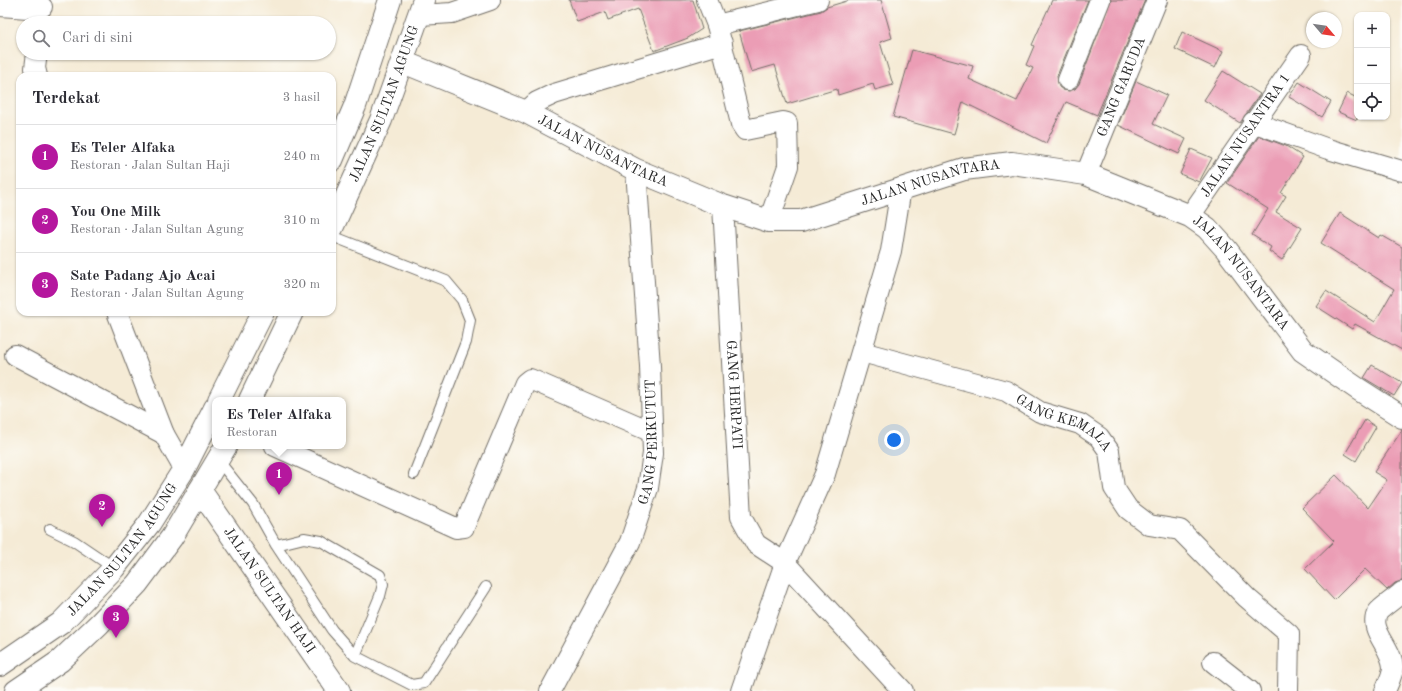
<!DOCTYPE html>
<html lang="id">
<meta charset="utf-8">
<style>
body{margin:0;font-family:"Old Standard TT",serif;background:#f7f7f7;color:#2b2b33}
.controls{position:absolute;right:12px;top:12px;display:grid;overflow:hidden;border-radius:8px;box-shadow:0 1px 3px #0004}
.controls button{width:36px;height:36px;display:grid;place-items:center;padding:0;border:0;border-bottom:1px solid #e1e1e2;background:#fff;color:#2b2b33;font:20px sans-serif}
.compass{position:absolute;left:1306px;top:12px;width:36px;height:36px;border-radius:50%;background:#fff;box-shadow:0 1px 3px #0004;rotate:119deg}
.you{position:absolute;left:894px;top:440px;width:14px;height:14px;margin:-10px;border:3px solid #fff;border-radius:50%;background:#1a73e8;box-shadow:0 0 0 6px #1a73e833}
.badge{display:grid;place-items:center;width:26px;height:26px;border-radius:50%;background:#b5179e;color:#fff;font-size:13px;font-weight:700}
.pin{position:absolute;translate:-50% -33px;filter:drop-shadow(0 1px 2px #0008)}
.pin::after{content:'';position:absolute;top:21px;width:14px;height:12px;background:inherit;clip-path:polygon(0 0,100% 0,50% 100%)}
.popup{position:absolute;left:212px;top:397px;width:134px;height:52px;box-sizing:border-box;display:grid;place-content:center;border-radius:8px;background:#fff;filter:drop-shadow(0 1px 3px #0005);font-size:13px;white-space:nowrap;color:#7c7c81}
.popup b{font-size:15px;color:#2b2b33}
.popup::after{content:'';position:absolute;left:50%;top:100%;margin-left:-8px;border:8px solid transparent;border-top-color:#fff}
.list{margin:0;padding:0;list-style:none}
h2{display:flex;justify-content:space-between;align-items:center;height:52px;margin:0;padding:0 16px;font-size:17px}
h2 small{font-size:13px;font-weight:400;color:#7c7c81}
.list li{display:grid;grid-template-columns:26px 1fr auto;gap:12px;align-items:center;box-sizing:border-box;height:64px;padding:0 16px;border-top:1px solid #e1e1e2}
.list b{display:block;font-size:15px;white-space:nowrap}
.list p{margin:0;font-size:13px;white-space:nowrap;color:#7c7c81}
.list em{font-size:13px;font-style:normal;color:#7c7c81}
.icon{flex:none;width:22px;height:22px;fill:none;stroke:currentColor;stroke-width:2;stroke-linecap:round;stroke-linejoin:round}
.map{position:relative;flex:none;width:1402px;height:691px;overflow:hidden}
.search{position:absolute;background:#fff;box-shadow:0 1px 3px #0004;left:16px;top:16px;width:320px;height:44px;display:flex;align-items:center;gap:10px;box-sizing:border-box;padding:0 14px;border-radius:22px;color:#7c7c81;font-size:15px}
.panel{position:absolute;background:#fff;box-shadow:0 1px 3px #0004;left:16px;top:72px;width:320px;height:244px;border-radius:12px}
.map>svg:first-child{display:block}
.building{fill:#eb9db5}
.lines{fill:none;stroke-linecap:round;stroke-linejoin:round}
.lane-casing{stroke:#726e67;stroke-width:12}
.street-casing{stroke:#726e67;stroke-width:22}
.secondary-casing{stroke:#726e67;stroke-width:24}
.primary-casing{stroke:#726e67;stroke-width:24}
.lane{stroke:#fff;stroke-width:10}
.street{stroke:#fff;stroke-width:20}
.secondary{stroke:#fff;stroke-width:22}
.primary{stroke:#fff;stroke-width:22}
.labels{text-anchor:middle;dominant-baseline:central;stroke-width:3.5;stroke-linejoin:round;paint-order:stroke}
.street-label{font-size:14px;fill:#2b2b2b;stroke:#fdfcf7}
</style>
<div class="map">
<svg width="1402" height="691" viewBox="0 0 1402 691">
<rect width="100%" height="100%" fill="#fdfcf7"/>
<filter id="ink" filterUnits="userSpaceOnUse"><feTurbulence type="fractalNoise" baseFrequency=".025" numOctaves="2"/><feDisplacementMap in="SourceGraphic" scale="8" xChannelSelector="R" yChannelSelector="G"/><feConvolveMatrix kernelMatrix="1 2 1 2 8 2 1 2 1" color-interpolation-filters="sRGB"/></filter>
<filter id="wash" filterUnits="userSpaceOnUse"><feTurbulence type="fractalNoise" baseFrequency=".012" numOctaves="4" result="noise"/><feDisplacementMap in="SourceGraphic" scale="16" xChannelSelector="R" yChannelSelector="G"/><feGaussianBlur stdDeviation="0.9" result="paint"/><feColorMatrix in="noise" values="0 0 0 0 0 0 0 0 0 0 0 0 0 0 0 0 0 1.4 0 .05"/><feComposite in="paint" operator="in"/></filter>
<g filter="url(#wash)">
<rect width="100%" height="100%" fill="#f5ebd6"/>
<g id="blocks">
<!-- building -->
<path class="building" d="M569,0H693L702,29L688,38L654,51L638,9L608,20L605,12L577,22Z
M850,0H881L892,38L880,42L893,85L875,90L873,84L838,95L837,89L787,104L775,65L751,72L739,31L821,11L827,7Z
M1052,0H1088L1057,76L1059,87L1063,90L1069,91L1075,89L1079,84L1111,0H1145L1097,115L1066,102L1046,143L963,102L954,134L893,117L912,50L973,66L969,79L1017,101L1033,68L1026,65L1034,46L1032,45Z
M1182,32L1223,51L1215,68L1175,49Z
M1223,71L1260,94L1240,123L1204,100Z
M1136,81L1167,95L1153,124L1186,139L1179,154L1118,125Z
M1299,82L1331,102L1322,117L1289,97Z
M1347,93L1357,98V120L1338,112Z
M1259,136L1286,146L1303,157L1281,193L1286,196L1276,212L1302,228L1282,260L1269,251L1271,247L1252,235L1268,209L1227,183Z
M1191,149L1212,158L1199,182L1180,174Z
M1340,213L1379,238L1381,235L1402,247V350L1355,324L1352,329L1316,306L1326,291L1375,322L1394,289L1321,243Z
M1372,365L1402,383L1394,396L1364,378Z
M1365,420L1376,427L1356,461L1345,454Z
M1402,430V581L1395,583L1387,590L1365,569L1334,600L1305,569L1334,541L1302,508L1336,475L1368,508L1387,480L1374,472Z"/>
</g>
</g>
<g filter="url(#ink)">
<use href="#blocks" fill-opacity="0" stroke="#726e67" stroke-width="1"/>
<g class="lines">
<defs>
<path id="lane" d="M332,236L446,281L462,300L470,320L466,342L414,474
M218,460L253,504L276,545L332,630L355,656L412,685L424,683L486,587
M50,529L74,541L114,568
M276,545L304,538L321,541L380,575L383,584L380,596L355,656"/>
<g id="street">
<path d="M707,0L717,25L741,124L745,130L783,122L787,123L788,166L769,221"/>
<path d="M0,6L28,8L42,7"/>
<path d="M420,15L452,13L490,0"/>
<path d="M717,25L818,0"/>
<path d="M37,76L35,68L37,53"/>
<path d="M1068,80L1100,0"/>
<path d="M526,112L537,102L554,94L722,43"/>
<path d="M1253,122L1328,149L1402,171"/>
<path id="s1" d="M1086,174L1157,0"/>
<path id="s2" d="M723,206L741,517L756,544L785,563L903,691"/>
<path id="s3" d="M1190,216L1301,55"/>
<path d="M117,312L164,434L184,469"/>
<path id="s4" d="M862,352L1006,391L1040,412L1080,424L1099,437L1109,451L1114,488L1128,509L1149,525L1180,530L1247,598L1289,634L1288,691"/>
<path d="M15,355L164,434"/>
<path d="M275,446L456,528L464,527L525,383L530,379L652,432"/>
<path d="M1213,662L1250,691"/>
<path id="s5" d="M550,691L630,542L648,488L653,453L650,366L636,170"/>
<path d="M741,691L785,563L825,474L891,251L901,188"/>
<path d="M1385,691C1388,684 1393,674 1393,667C1392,647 1367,629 1378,612C1382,607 1396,598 1402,592"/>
</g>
<g id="secondary">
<path id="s6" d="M403,62L526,112L636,170L723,206L769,221H801L964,169L1012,163L1086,174L1190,216L1207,228L1226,249L1303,351L1358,389L1402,417"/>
<path id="s7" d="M200,490L339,691"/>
</g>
<g id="primary">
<path d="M332,160L355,106L390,0"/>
<path id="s8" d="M332,228L381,120L424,0"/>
<path d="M219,400L263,312"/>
<path d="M250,400L292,312"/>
<path id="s9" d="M0,665L61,623L114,568L149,524L184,469L215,408"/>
<path d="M16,691L60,661L99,624L137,584L172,537L226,446"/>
</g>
</defs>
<!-- lane casing -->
<use href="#lane" class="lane-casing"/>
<!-- street casing -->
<use href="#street" class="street-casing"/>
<!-- secondary casing -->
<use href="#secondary" class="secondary-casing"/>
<!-- primary casing -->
<use href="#primary" class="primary-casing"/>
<!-- lane -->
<use href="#lane" class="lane"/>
<!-- street -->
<use href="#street" class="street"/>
<!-- secondary -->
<use href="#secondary" class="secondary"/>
<!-- primary -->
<use href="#primary" class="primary"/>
</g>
</g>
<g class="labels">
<!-- street labels -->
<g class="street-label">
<text stroke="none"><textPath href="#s1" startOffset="94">GANG GARUDA</textPath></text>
<text stroke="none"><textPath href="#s8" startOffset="135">JALAN SULTAN AGUNG</textPath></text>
<text stroke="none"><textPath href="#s3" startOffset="98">JALAN NUSANTRA 1</textPath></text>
<text stroke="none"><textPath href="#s6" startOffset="219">JALAN NUSANTARA</textPath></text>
<text stroke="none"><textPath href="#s6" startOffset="567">JALAN NUSANTARA</textPath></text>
<text stroke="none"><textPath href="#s6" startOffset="915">JALAN NUSANTARA</textPath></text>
<text stroke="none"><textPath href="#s2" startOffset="189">GANG HERPATI</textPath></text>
<text stroke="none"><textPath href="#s4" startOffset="216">GANG KEMALA</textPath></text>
<text stroke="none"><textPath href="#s5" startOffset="272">GANG PERKUTUT</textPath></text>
<text stroke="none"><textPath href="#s9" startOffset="170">JALAN SULTAN AGUNG</textPath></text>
<text stroke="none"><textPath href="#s7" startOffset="122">JALAN SULTAN HAJI</textPath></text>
</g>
</g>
</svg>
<div class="controls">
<button>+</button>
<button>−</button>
<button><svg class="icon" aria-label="locate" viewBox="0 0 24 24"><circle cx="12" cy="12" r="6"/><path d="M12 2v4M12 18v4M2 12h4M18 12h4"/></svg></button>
</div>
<svg class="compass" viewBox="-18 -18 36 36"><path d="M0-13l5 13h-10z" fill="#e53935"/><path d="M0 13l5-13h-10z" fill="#7c7c81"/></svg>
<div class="you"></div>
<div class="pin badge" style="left:279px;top:495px">1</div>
<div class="popup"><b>Es Teler Alfaka</b>Restoran</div>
<div class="pin badge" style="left:102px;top:527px">2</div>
<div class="pin badge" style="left:116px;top:638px">3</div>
<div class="search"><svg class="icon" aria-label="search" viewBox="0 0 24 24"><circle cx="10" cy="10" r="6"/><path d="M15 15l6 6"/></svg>Cari di sini</div>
<section class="panel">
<h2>Terdekat<small>3 hasil</small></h2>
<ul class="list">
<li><span class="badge">1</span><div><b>Es Teler Alfaka</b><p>Restoran · Jalan Sultan Haji</p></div><em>240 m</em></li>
<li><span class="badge">2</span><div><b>You One Milk</b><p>Restoran · Jalan Sultan Agung</p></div><em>310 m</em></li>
<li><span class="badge">3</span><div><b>Sate Padang Ajo Acai</b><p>Restoran · Jalan Sultan Agung</p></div><em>320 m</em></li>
</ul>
</section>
</div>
